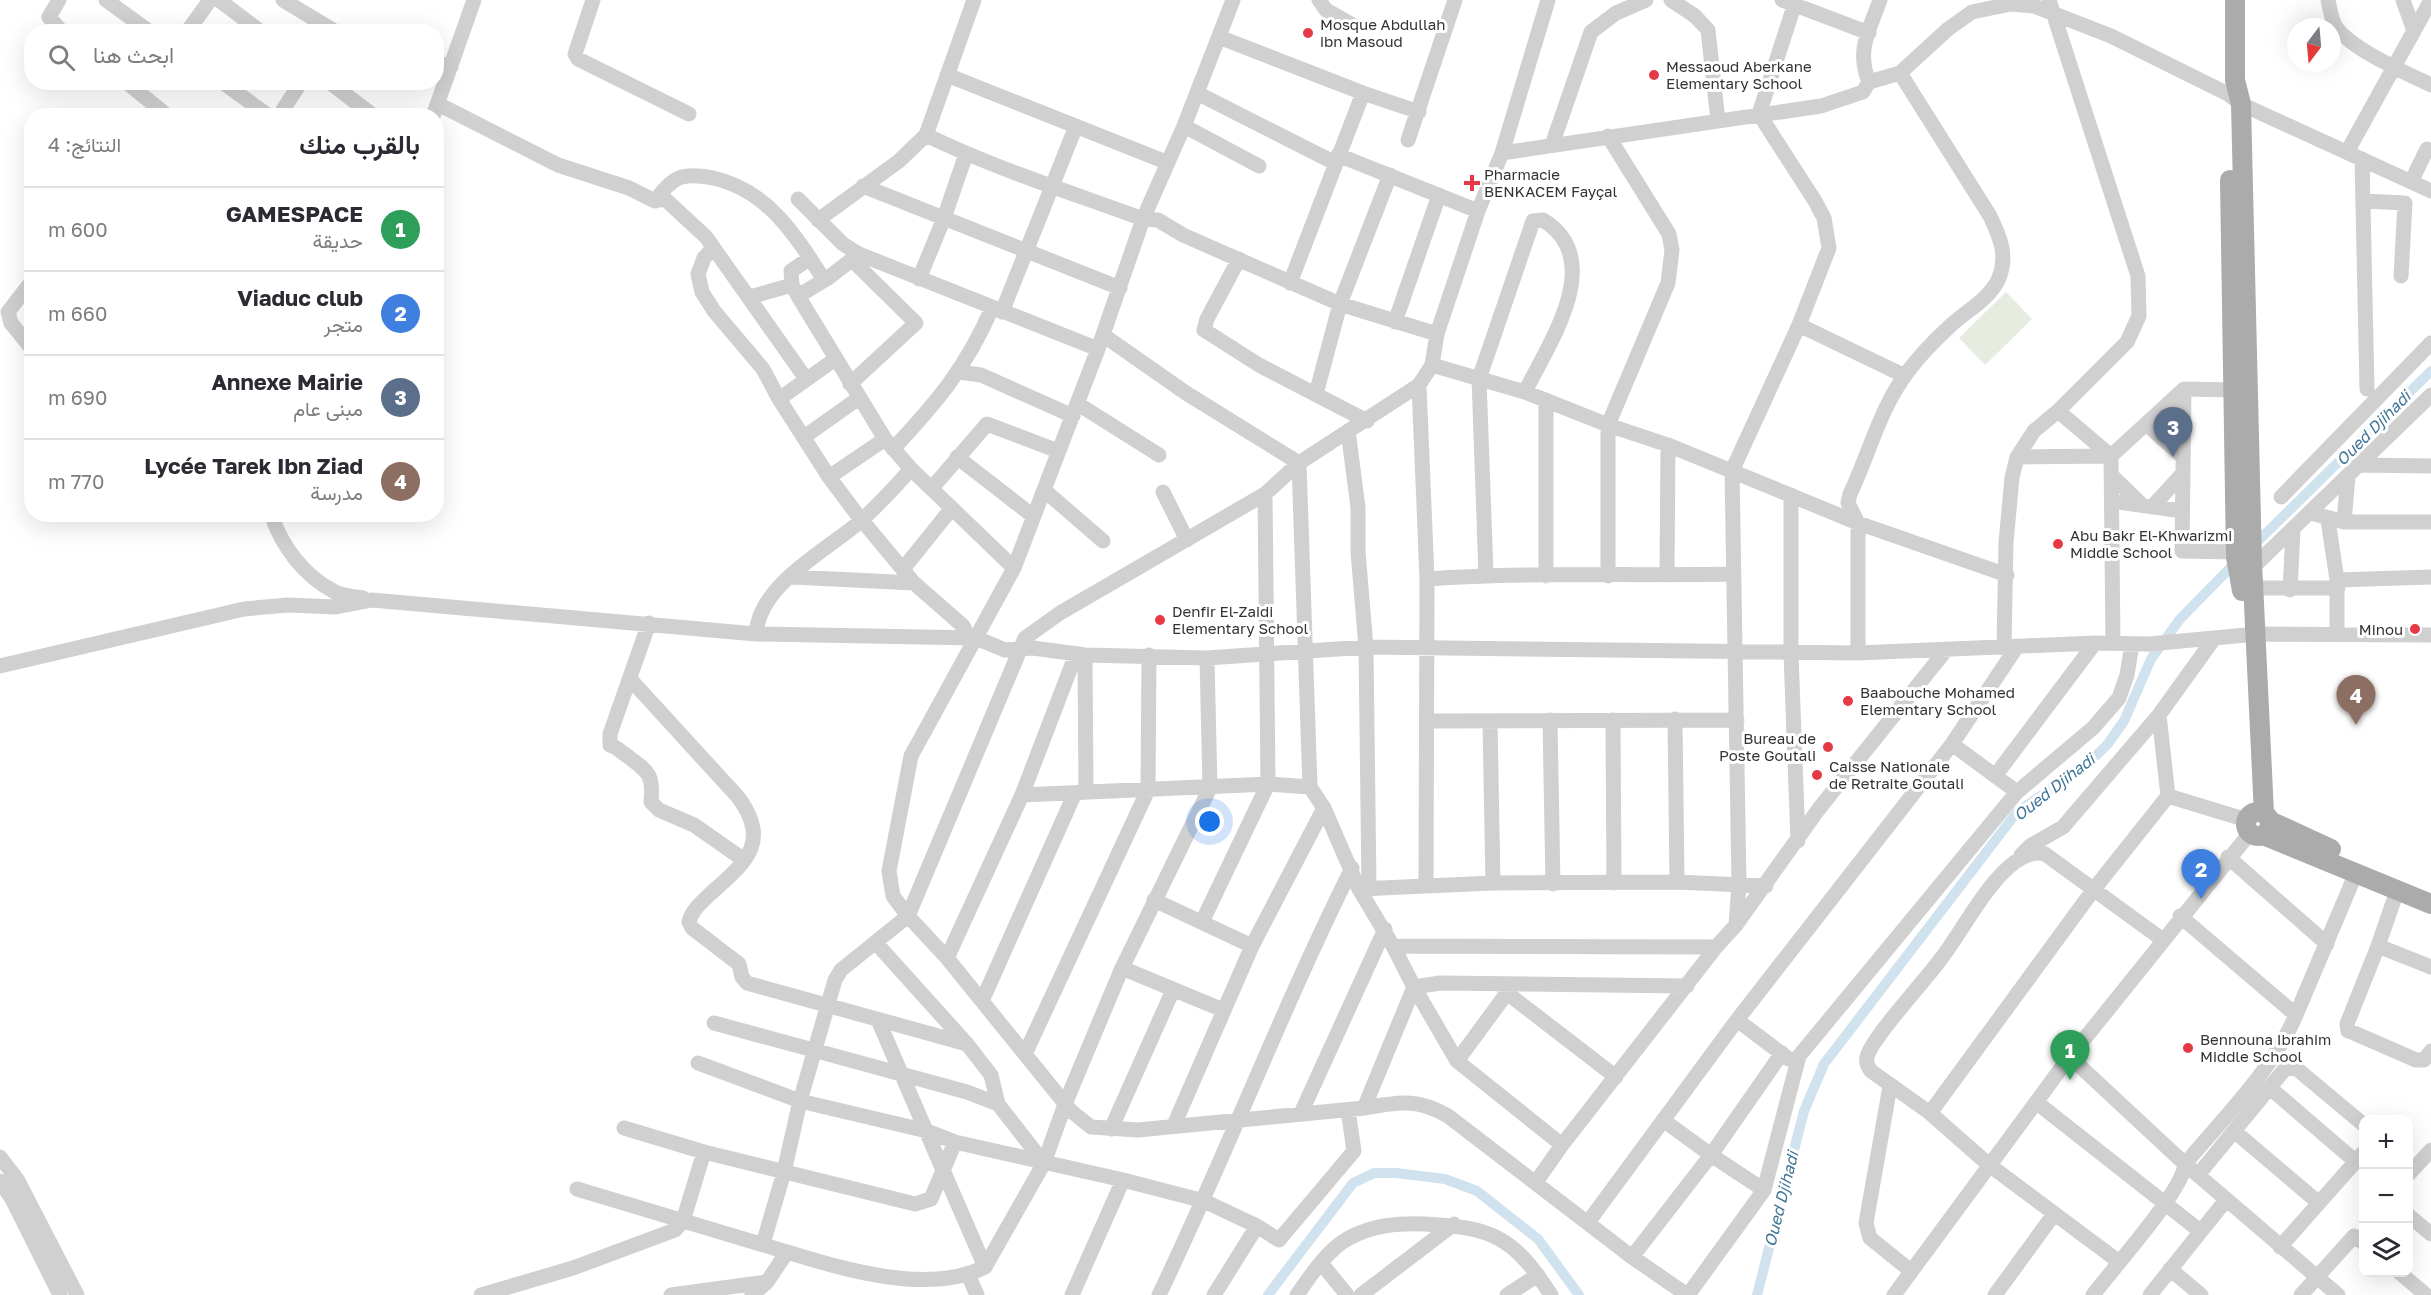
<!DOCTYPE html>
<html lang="ar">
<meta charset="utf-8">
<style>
body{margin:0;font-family:"Golos Text",Vazirmatn,sans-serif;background:#f7f7f7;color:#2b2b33;direction:rtl}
.controls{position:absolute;right:18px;bottom:18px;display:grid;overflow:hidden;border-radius:12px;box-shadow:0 6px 24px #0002}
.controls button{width:54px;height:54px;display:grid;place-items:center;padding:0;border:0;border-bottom:2px solid #e1e1e2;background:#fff;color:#2b2b33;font:30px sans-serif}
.compass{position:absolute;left:2287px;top:18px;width:54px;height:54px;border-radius:50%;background:#fff;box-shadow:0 6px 24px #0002;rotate:196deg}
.you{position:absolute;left:1210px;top:822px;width:21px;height:21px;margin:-15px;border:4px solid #fff;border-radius:50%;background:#1a73e8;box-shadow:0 0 0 9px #1a73e833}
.badge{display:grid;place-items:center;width:39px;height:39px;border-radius:50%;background:#2563eb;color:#fff;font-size:20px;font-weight:700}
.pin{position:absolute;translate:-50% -50px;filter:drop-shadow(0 2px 3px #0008)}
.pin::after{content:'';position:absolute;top:32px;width:21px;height:18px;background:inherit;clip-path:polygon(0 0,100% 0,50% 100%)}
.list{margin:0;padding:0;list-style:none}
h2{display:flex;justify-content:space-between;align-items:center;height:78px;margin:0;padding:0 24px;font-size:26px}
h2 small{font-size:20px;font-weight:400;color:#7c7c81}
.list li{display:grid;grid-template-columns:39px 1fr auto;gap:18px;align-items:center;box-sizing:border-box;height:84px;padding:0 24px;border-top:2px solid #e1e1e2}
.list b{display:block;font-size:22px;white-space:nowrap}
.list p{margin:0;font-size:20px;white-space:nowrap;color:#7c7c81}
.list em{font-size:20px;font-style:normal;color:#7c7c81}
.icon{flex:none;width:33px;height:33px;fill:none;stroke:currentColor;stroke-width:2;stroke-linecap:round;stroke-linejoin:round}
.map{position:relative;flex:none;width:2431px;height:1295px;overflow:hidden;direction:ltr}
.search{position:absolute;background:#fff;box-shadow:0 6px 24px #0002;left:24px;top:24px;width:420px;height:66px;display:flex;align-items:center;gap:15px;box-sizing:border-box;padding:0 21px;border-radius:24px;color:#7c7c81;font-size:22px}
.panel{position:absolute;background:#fff;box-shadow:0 6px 24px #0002;left:24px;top:108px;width:420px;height:414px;border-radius:24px;direction:rtl}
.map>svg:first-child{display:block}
.garden{fill:#e6ecdf}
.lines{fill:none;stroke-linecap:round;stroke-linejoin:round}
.canal{stroke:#cfe2ee;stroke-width:10}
.minor{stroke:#d0d0d0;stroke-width:15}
.major{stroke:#ababab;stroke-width:20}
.poi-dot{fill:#e63946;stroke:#fff;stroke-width:2}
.labels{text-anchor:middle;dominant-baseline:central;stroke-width:6;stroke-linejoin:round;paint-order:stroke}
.poi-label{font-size:15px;fill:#333;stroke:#fff;text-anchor:start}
.water-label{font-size:16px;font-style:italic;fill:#3f7597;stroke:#fff}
</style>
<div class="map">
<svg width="2431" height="1295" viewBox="0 0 2431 1295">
<rect width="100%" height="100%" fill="#fff"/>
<!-- garden -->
<path class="garden" d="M2006,292L2032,319L1985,365L1959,338Z"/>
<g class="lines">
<!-- canal -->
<path class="canal" d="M2252,547L2431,371
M1268,1295L1353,1183L1374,1173H1396L1445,1179L1477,1191L1538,1239L1579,1295
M1757,1295L1804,1111L1824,1064L2017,812L2085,766L2107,745L2124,721L2151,659L2180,619L2238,560"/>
<!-- minor -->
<path class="minor" d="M59,0L49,17L62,32
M106,0L150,32
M219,0L261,32
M283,0L336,32
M593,0L575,54L578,59L689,114
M1233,0L1184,126L1143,219L1098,349L1014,568L911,756L889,871L893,896L908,916L947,958L1071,1111L1091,1127L1138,1130L1364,1108C1398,1102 1417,1098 1448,1116L1632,1257L1687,1295
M1319,0L1326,10L1351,24
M1671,0L1695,16L1708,30L1718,121
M1782,0L1869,33
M2328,0C2330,9 2331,19 2336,27C2351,49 2406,73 2431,85
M2403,0L2414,31
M187,32L210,0
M1219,37L1363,93
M436,62L451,67
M947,75L1166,162
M126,82L168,116
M222,82L269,116
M329,82L374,116
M1869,82C1856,50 1869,31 1880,0
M1197,93L1335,163
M438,104L558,165L629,188L655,201L665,199L706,237L806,379
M279,116L301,82
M433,116L474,0
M1184,126L1259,166
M926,135C996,169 1070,192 1143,219L1158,220L1183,235L1340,304L1437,334
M1408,140L1455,0
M1552,145L1591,32L1616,13L1646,0
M2347,152L2431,0
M1502,153L1821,106L1863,92L1869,82L1900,73L1948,29L1972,12L2011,4L2034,6L2111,36L2228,94L2241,104L2431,191
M1338,155L1478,211
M2362,159L2367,389
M2411,182L2427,149
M863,186L1120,288
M798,199L843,244L859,254L1098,349
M655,201C673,176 682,172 713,178C768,190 796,236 824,280
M2364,201L2405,203L2401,276
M818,220L899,161L926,135L974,0
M713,248L704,258L698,274L702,292L714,311L763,369L779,399L829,477L856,513L914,583L963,626L970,639
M859,254L828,278L798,296L885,439L911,469L1014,568
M1239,259L1207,319L1204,330L1259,365L1367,421
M919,279L944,218L966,154
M32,281L8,312L11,323L32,349
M1290,283L1363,93L1419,112
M792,285L791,271L810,258
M750,297L792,285L798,296
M1002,312L1076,126
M1395,322L1439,195
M1799,325L1905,376
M1103,335L1186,393L1299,463L1310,787
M1432,365L1525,392L1608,425L1668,445L1858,523L2007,575
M959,372L981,375L1073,416
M850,384L916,323L852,260
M1419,385L1427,579L1426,886
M2233,390L2184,389L2182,551L2236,552
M1316,394L1340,304L1390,175
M779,399L834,360
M1546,400V576
M1078,404L1159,455
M2058,411L2111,456
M2146,424L2183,457
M1348,431L1358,507V552L1366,647L1369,887
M804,437L859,398
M893,449C937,402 966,368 992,308
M2111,456L2113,643
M957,457L1033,516
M2017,457L2111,456L2184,389
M2360,465L2431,466
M2111,475L2142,505
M829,477L885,439
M932,488L987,424L1058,451
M1044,490L1103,541
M1163,492L1187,540
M1791,495V654L1798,841
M2281,497L2431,343
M2112,501L2182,511
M2152,507L2183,473
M2311,513L2344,522H2431
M271,514C282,547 304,576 335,592C343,596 354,597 363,598
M2328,520L2337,580V634
M2344,522L2348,476
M2252,568L2431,395
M903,569L952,508
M1486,575L1479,379L1533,221L1543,220C1608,260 1548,344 1525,392
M1667,575L1668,445
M1608,576V425L1668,283L1672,250L1669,234L1608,136
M792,577L914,583
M1427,579C1528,572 1631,576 1732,574
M2337,580L2431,577
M2253,588H2338
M2290,590L2293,530
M649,623L610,734V745C617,747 620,751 626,755C647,771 654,773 651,802L659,810L694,825L744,860
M756,634C759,583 830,549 863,519C880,503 896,486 911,469
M2004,648L2006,542L2012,478L2017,457L2034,431L2058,411L2127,342L2139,316L2138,276L2049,0
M1858,653V523L1848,503L1850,494C1870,452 1880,407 1909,370C1921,354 1936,339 1950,326C1966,311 1990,299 1999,278C2008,255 2000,237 1990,216L1900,73
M1085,655L1086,792
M0,666L244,609L288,605L336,607L372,600L756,634L976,638L1005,650L1033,648L1085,655L1207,658L1366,647L1858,653L2095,643L2149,644L2257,634L2431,635
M631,680L738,797C773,844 743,864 708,896C700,904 692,910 689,922L692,928L739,964L742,977L747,983L967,1044
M2159,715L2168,796L2247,820
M1675,719L1677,882
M1550,720L1553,884
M1613,720L1614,883
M1427,721L1737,720
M1490,722L1493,883
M1952,744L2017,792
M1995,776L2095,643
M1022,795L1268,784L1310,787L1324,808L1359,889L1393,946L1716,947
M2021,855L2030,846L2063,827L2159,715L2213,640
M2228,857L2327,944
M2398,888L2378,946L2347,1024L2348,1031L2354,1033L2416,1060H2424L2431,1051
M1359,889L1493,883L1677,882L1766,886
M1154,900L1252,946
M2180,916L2296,1015L2356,873
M1202,922L1268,784L1265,494
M1736,925L1739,884L1732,471L1799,325L1829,248L1824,218L1815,201L1759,114L1796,0
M876,943L967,1044L991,1075L998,1104L1044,1163
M1393,946L1414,987L1457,1061L1562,1145
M2378,946L2431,967
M947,958L1022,795L1076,654
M1122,968L1223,1010
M1501,984L1507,993L1616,1077
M982,1001L1075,793
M878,1020L985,1267
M1737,1020L1789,1059
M714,1023L967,1092L998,1104
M1025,1054L1148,790L1149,655
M2070,1057L2185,1164L2338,1295
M1457,1061L1507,993
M698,1063L800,1101L784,1172L763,1244
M1890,1086L1866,1223L1870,1238L1911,1271
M2270,1088L2355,1161
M2036,1102L2200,1231
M1364,1108L1414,987L1440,983L1687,986
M1301,1113L1385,929
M1930,1113L2094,889L2168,796
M1663,1120L1711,1155L1764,1190
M1174,1125L1252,946L1324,808
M624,1128L704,1152L915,1204L931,1199L955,1142
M1111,1129L1173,990
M2234,1131L2319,1203
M0,1157L17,1179L77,1295
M2198,1175L2284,1070L2290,1067L2297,1069L2364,1125
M2408,1175L2431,1150
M0,1181L12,1199L60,1295
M1536,1182L1562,1145L1716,947L1736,925L1818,810L1946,650
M577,1189L787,1252
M2408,1215L2431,1234
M1589,1221L1737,1020L1952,744L2016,648
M1257,1226L1279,1240L1354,1151L1348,1110
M2280,1247L2364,1152
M1632,1257L1711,1155L1782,1053
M2118,1261L1988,1164L1930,1113L1871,1071C1867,1066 1865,1061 1868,1054C1876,1033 1924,982 1940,960C1962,932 1986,883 2015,862C2023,856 2035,851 2045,854L2163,940
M1322,1264L1347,1295
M2170,1269L2201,1295
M2399,1272L2426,1295
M970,1279L977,1295
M481,1295L573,1268L675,1230L683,1221L704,1152
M671,1295L766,1282
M752,1295L767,1282L787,1252C846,1270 929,1295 985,1267L1044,1163L1065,1104L1122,968L1210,788L1207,658
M1072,1295L1123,1180
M1159,1295C1227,1154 1282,1008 1352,868
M1214,1295L1257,1226L1204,1201L1123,1180L955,1142L927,1131L800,1101L835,980L841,970L908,916L1025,638L1060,613L1265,494L1299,463L1419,385L1432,365L1437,334L1478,211L1502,153L1548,0
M1297,1295C1310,1276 1328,1249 1349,1238C1373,1225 1398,1223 1424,1224C1492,1227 1514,1237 1551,1295
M1361,1295L1454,1224
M1507,1295L1538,1275
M1688,1295L1764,1190L1799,1056L2017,792L2093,728L2119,698L2127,675L2132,644
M1894,1295L2065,1063L2250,833
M1995,1295L2054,1214
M2093,1295C2113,1268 2183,1191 2185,1164C2224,1117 2272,1071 2296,1015
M2150,1295L2226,1200
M2301,1295L2354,1236L2364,1243"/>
<!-- major -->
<path class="major" d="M2235,0V80L2241,104L2252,562L2264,814
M2230,180L2236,557L2242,591
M2246 824a12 12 0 1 1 24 0a12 12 0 1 1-24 0Z
M2270,821L2331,849
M2263,835L2431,904"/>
</g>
<!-- markers -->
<g class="poi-dot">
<circle cx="1308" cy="33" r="6"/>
<circle cx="1654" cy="75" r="6"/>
<path d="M1469 174h6v6h6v6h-6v6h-6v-6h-6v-6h6z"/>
<circle cx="2058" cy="544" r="6"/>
<circle cx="1160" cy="620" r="6"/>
<circle cx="2415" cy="629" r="6"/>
<circle cx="1848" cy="701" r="6"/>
<circle cx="1828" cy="747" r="6"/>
<circle cx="1817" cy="775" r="6"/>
<circle cx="2188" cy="1048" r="6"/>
</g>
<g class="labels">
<!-- poi labels -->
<g class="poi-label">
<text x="1320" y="24">Mosque Abdullah<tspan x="1320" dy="17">ibn Masoud</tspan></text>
<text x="1666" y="66">Messaoud Aberkane<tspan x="1666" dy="17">Elementary School</tspan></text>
<text x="1484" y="174">Pharmacie<tspan x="1484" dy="17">BENKACEM Fayçal</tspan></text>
<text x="2070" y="535">Abu Bakr El-Khwarizmi<tspan x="2070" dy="17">Middle School</tspan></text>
<text x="1172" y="611">Denfir El-Zaidi<tspan x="1172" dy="17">Elementary School</tspan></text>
<text x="2403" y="629" text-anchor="end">Minou</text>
<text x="1860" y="692">Baabouche Mohamed<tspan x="1860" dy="17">Elementary School</tspan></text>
<text x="1816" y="738" text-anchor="end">Bureau de<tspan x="1816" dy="17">Poste Goutali</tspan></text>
<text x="1829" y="766">Caisse Nationale<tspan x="1829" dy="17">de Retraite Goutali</tspan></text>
<text x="2200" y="1039">Bennouna Ibrahim<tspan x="2200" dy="17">Middle School</tspan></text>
</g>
<!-- water labels -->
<g class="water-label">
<text transform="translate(2373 428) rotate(-45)">Oued Djihadi</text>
<text transform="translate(2054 787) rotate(-38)">Oued Djihadi</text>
<text transform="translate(1781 1199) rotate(-76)">Oued Djihadi</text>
</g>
</g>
</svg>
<div class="controls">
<button>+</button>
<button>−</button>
<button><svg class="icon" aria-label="layers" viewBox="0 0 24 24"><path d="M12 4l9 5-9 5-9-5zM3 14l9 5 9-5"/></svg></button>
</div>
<svg class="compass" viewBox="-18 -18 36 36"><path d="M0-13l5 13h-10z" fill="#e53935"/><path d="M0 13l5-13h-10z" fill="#7c7c81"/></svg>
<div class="you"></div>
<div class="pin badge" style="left:2070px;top:1080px;background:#2e9e5b">1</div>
<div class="pin badge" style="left:2201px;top:899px;background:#3f7fe0">2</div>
<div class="pin badge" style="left:2173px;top:457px;background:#5c6f8a">3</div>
<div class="pin badge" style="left:2356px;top:725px;background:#8d6e63">4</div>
<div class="search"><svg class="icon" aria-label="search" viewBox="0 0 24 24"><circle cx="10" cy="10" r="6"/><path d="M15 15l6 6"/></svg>ابحث هنا</div>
<section class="panel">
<h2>بالقرب منك<small>النتائج: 4</small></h2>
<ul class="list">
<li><span class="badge" style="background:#2e9e5b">1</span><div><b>GAMESPACE</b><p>حديقة</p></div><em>600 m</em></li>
<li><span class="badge" style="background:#3f7fe0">2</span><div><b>Viaduc club</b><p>متجر</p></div><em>660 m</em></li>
<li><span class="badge" style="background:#5c6f8a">3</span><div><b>Annexe Mairie</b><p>مبنى عام</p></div><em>690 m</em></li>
<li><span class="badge" style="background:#8d6e63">4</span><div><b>Lycée Tarek Ibn Ziad</b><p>مدرسة</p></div><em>770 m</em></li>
</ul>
</section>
</div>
